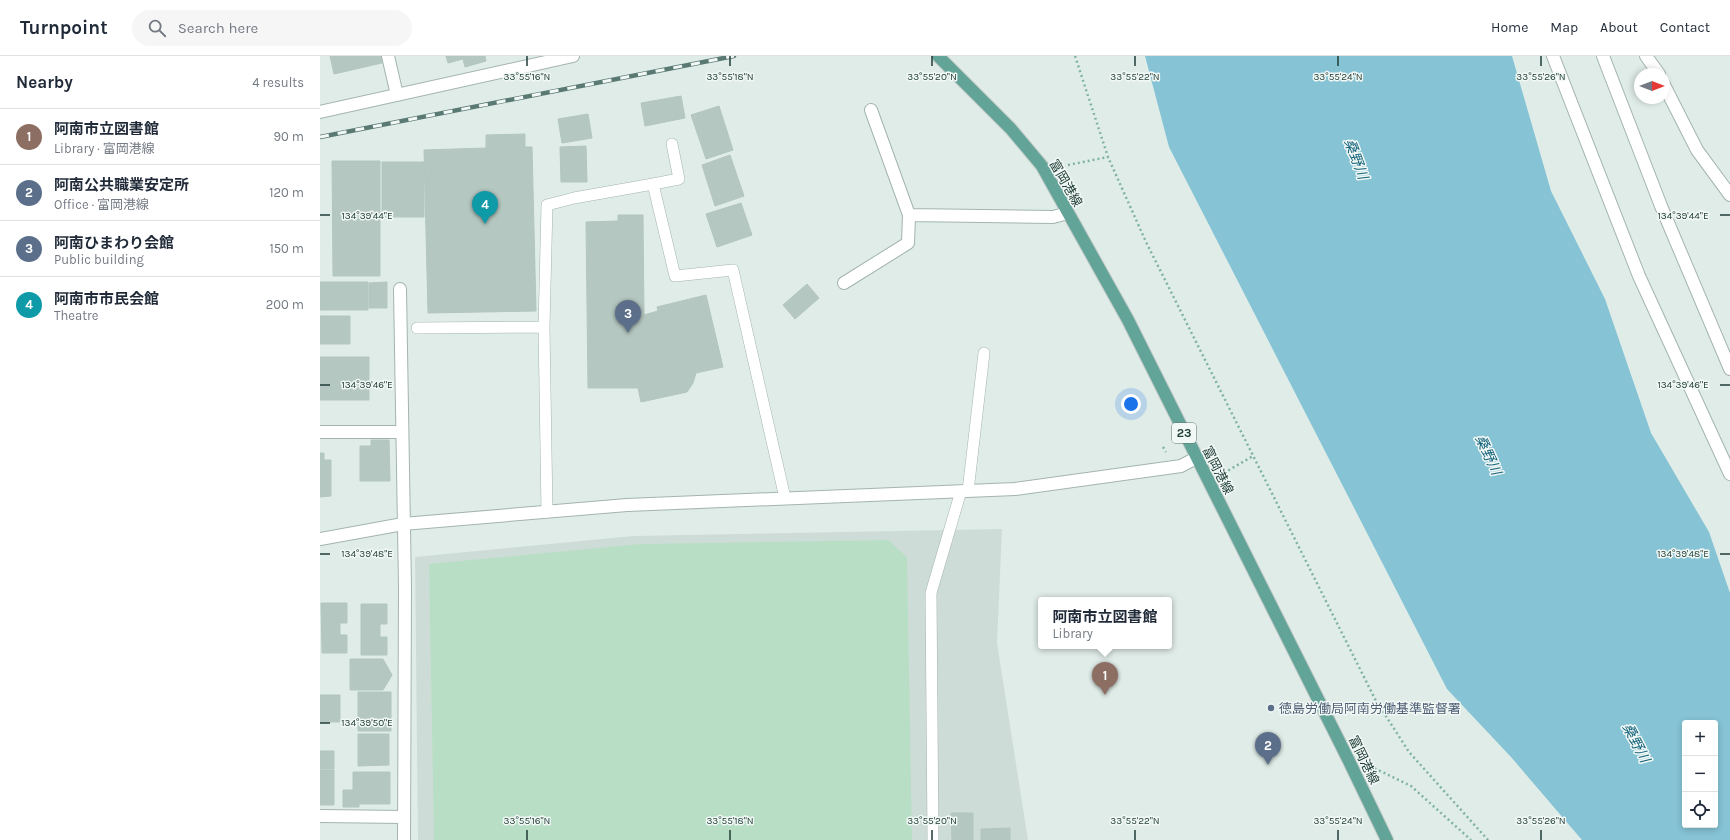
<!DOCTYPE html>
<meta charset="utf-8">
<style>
body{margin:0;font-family:Karla,"Noto Sans JP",sans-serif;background:#f6f6f7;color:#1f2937}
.controls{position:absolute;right:12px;bottom:12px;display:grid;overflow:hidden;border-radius:4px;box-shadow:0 2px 6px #0003}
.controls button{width:36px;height:36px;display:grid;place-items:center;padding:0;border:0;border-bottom:1px solid #e0e1e3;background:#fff;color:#1f2937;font:20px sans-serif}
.compass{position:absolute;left:1314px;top:12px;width:36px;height:36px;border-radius:50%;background:#fff;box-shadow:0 2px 6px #0003;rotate:90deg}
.you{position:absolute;left:811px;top:348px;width:14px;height:14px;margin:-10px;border:3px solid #fff;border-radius:50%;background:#1a73e8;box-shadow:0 0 0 6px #1a73e833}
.badge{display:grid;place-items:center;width:26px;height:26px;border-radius:50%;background:#db2777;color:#fff;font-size:13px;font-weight:700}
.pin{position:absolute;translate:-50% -33px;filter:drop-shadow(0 1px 2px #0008)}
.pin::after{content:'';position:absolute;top:21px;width:14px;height:12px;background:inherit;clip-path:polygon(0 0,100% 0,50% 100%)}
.popup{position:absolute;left:718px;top:541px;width:134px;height:52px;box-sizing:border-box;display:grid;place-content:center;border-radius:4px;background:#fff;filter:drop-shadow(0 1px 3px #0005);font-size:13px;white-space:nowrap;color:#747a83}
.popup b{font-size:15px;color:#1f2937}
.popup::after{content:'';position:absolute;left:50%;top:100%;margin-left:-8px;border:8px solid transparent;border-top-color:#fff}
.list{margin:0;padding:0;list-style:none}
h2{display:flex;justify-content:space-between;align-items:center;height:52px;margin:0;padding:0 16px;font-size:17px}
h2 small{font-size:13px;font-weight:400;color:#747a83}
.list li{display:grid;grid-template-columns:26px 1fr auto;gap:12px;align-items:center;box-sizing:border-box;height:56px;padding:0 16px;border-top:1px solid #e0e1e3}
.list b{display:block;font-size:15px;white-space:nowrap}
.list p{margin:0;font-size:13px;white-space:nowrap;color:#747a83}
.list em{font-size:13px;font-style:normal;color:#747a83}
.icon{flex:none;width:22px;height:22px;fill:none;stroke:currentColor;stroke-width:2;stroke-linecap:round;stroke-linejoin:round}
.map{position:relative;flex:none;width:1410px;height:784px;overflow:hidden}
header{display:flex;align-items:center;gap:24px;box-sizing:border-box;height:56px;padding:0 20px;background:#fff;border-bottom:1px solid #e0e1e3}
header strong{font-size:19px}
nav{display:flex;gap:22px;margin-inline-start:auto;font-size:14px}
.search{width:280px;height:36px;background:#f6f6f7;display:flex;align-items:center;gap:10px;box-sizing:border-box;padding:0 14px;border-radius:22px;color:#747a83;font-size:15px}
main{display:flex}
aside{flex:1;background:#fff}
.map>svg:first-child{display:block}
.built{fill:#cedcd7}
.green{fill:#b8dfc5}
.water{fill:#85c3d5;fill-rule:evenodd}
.building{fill:#b5c7c1;stroke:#b2c6bf}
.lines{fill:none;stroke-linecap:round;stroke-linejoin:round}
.service-casing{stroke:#a3b4af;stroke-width:12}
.minor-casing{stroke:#a3b4af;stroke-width:14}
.tertiary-casing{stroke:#a3b4af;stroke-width:14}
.primary-casing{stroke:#c1c9c7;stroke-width:14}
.path{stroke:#7fb2a5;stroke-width:2.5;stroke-dasharray:2 3;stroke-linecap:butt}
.service{stroke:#fff;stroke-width:11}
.minor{stroke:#fff;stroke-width:12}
.tertiary{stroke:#fff;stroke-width:12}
.primary{stroke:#62a498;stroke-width:12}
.rail-casing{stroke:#5a7973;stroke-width:4.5}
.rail{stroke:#f1f8f5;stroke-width:3;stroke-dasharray:9;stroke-linecap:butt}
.ticks{fill:none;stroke:#203d37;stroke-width:1.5}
.service-dot{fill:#5c6f8a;stroke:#f1f8f5;stroke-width:1.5}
.labels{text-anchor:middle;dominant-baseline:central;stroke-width:3;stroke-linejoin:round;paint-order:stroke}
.shield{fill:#f1f8f5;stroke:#5f7570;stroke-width:1}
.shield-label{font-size:12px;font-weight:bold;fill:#203d37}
.street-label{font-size:13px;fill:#203d37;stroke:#f1f8f5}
.service-label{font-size:13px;fill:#4e5e75;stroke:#f1f8f5;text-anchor:start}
.water-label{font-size:14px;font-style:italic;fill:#17657d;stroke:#f1f8f5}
.ticks-label{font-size:10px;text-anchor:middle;fill:#203d37;stroke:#f1f8f5;stroke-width:3;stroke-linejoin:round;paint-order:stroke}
</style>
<header>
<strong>Turnpoint</strong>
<div class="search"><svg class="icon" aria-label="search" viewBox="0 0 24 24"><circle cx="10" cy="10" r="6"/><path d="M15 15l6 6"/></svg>Search here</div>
<nav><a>Home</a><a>Map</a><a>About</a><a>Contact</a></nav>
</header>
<main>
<aside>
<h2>Nearby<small>4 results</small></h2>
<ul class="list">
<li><span class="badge" style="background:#8d6e63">1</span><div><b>阿南市立図書館</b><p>Library · 富岡港線</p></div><em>90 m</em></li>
<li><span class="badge" style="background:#5c6f8a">2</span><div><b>阿南公共職業安定所</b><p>Office · 富岡港線</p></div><em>120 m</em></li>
<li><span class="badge" style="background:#5c6f8a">3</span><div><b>阿南ひまわり会館</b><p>Public building</p></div><em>150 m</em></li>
<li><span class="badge" style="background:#0f9aa8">4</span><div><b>阿南市市民会館</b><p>Theatre</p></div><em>200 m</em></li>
</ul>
</aside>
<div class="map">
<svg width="1410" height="784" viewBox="0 0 1410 784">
<rect width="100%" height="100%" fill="#e0ece8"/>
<!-- built -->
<path class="built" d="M682,473L677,587L708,784H98L95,501L313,480Z"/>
<!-- green -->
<path class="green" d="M568,484L587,501L592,784H114L109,508L321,488Z"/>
<!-- water -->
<path class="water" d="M825,0H1192L1231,135L1285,243L1331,377L1389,476L1410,537V784H1262L1191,701L1127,633L849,91ZM1365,667H1395V769H1365Z"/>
<!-- building -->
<path class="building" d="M10,0H61L62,7L14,18Z
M126,0H165L166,5L145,11L143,3L128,7Z
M361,40L365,62L325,70L321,47Z
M399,50L413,94L386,103L371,59Z
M268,58L272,82L242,87L238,63Z
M205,78V91H212L216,255L108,257L104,94L166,92V79Z
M266,90L267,126H241L240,91Z
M410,99L424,140L395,150L382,109Z
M12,105H60V220H13Z
M62,106H104V161H62Z
M421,147L432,179L397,191L386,158Z
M298,159H323L324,259L338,255L337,251L386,239L403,311L376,317L373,327L367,336L321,346L318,332H268L266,166L298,165Z
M0,226H48V254H0Z
M67,226V252H49V227Z
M487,228L499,242L475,263L463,249Z
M0,260H30V288H0Z
M0,301H49V344H0Z
M51,384H69L70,425H40V390H51Z
M0,397H4V404H11V440L0,441Z
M1,547H27V567H20V579H27V597H2Z
M41,548H67V568H60V581H67V599H41Z
M30,603H63L72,619L63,634H30Z
M38,636H71V675H38Z
M0,639H20V666H0Z
M38,678H69V709L38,710Z
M0,695H14V713H0Z
M0,714H14V749H0Z
M33,716H70V748H39V751H23V734H33Z
M631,757H653V784H632Z
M690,772V784H661V773Z"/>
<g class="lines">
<defs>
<path id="service" d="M333,128L359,123L352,88
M224,271L227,149L254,142L333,128L355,220L413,214L465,442
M97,272L224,271L227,456
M648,435L664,297
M613,784L611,537L641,435"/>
<path id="minor" d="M68,0L77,39
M1233,0L1319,220L1410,418
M1283,0L1341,150L1410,313
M1326,0L1339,18
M1344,29L1377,94L1410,139
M551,54L589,159L733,161L748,157
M0,56L253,0
M524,227L588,187L589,159
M80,233L85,532L84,784
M0,376H82
M0,760L84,761"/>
<path id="tertiary" d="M0,483L83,468L307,449L695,433L854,411L861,410L876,402"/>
<path id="primary" d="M618,0L691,73L722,110L808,264L1027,701L1067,784"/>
</defs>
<!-- service casing -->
<use href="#service" class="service-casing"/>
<!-- minor casing -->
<use href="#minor" class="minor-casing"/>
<!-- tertiary casing -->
<use href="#tertiary" class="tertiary-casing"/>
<!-- primary casing -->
<use href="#primary" class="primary-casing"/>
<!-- path -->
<path class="path" d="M755,0L788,101L826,186L1055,643L1089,696L1168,784
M748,109L788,101
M843,391L846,396
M904,417L933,400
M1050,710L1091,730L1151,784"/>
<!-- service -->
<use href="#service" class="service"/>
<!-- minor -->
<use href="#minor" class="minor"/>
<!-- tertiary -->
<use href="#tertiary" class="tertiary"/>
<!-- primary -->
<use href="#primary" class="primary"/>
<defs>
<path id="rail" d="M0,81L414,0"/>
</defs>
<!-- rail casing -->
<use href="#rail" class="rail-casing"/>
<!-- rail -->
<use href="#rail" class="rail"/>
</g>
<!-- ticks -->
<path class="ticks" d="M207,0V10M410,0V10M612,0V10M815,0V10M1018,0V10M1221,0V10M0,159H10M1400,159H1410M0,329H10M1400,329H1410M0,498H10M1400,498H1410M0,667H10M207,774V784M410,774V784M612,774V784M815,774V784M1018,774V784M1221,774V784"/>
<!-- markers -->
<circle class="service-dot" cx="951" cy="652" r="4"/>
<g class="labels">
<!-- shield labels -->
<rect class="shield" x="852" y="367" width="24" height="20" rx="3"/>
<g class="shield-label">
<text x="864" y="377">23</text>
</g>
<!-- street labels -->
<g class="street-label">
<text transform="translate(746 127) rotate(60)">富岡港線</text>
<text transform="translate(898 414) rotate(63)">富岡港線</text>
<text transform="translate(1044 704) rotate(64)">富岡港線</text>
</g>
<!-- service labels -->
<g class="service-label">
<text x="959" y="652">徳島労働局阿南労働基準監督署</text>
</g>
<!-- water labels -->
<g class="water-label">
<text transform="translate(1036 103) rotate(69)">桑野川</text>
<text transform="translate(1168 399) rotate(65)">桑野川</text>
<text transform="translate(1316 687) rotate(62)">桑野川</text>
</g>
</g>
<g class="ticks-label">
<text x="207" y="24">33°55'16"N</text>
<text x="410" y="24">33°55'18"N</text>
<text x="612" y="24">33°55'20"N</text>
<text x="815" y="24">33°55'22"N</text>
<text x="1018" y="24">33°55'24"N</text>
<text x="1221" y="24">33°55'26"N</text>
<text x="1363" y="163">134°39'44"E</text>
<text x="47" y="163">134°39'44"E</text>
<text x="1363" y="332">134°39'46"E</text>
<text x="47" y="332">134°39'46"E</text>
<text x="1363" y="501">134°39'48"E</text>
<text x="47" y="501">134°39'48"E</text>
<text x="47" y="670">134°39'50"E</text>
<text x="207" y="768">33°55'16"N</text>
<text x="410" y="768">33°55'18"N</text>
<text x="612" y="768">33°55'20"N</text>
<text x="815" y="768">33°55'22"N</text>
<text x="1018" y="768">33°55'24"N</text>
<text x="1221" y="768">33°55'26"N</text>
</g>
</svg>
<div class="controls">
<button>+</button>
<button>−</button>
<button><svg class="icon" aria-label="locate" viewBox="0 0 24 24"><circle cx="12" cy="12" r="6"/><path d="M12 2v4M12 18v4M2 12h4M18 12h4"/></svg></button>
</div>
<svg class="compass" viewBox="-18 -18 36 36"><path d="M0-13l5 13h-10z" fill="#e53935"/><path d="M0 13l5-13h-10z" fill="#747a83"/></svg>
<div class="you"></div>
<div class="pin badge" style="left:785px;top:639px;background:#8d6e63">1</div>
<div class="popup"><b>阿南市立図書館</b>Library</div>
<div class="pin badge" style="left:948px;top:709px;background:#5c6f8a">2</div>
<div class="pin badge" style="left:308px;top:277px;background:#5c6f8a">3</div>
<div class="pin badge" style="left:165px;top:168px;background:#0f9aa8">4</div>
</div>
</main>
